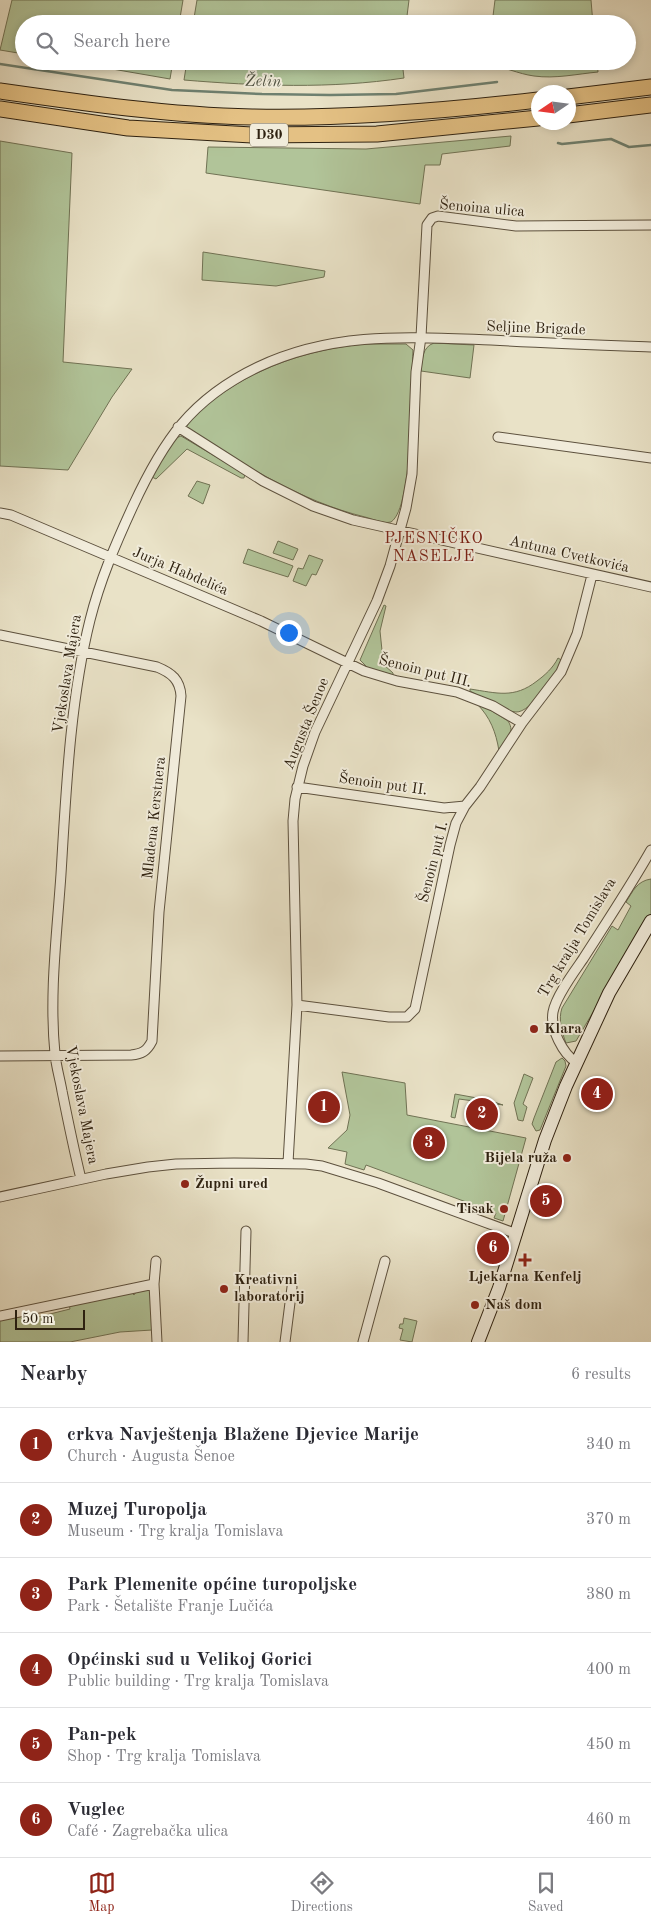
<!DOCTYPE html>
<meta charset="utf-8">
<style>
body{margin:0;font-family:"Old Standard TT",serif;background:#f2f2f3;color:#2b2b33}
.compass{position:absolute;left:531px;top:85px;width:45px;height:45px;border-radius:50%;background:#fff;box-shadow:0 2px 8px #0003;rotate:257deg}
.scale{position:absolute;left:15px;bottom:12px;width:70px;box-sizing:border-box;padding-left:5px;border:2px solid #2e2110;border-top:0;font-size:14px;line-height:18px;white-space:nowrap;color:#2e2110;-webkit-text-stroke:4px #f1ecdb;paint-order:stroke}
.you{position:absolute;left:288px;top:632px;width:18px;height:18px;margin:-12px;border:4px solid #fff;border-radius:50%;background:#1a73e8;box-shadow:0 0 0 8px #1a73e833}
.badge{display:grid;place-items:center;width:32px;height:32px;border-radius:50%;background:#8f2418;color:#fff;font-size:16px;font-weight:700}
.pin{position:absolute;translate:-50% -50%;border:2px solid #fff;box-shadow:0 1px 5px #0006}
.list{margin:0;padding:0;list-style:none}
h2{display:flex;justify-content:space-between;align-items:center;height:65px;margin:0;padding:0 20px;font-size:21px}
h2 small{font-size:16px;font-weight:400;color:#7c7c81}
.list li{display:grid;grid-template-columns:32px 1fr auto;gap:15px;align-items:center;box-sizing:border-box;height:75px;padding:0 20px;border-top:1px solid #e1e1e2}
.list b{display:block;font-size:19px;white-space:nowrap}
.list p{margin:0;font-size:16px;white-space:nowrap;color:#7c7c81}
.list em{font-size:16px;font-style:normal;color:#7c7c81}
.icon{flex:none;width:28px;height:28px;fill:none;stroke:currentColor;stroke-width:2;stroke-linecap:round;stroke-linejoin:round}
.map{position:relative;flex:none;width:651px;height:1342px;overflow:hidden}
.search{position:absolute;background:#fff;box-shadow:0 2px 8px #0003;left:15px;right:15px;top:15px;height:55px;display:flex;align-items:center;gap:12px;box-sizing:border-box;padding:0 18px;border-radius:28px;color:#7c7c81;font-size:19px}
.sheet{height:515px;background:#fff}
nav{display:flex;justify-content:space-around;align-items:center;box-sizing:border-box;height:70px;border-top:1px solid #e1e1e2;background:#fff;font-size:14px;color:#7c7c81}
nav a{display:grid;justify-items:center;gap:2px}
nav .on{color:#8f2418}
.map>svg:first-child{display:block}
.green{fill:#b1c499;stroke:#707254}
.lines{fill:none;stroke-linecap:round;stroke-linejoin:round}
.stream{stroke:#6e8070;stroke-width:2.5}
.minor-casing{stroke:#5d513e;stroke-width:11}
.secondary-casing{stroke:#2e2110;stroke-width:14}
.primary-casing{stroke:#2e2110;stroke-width:17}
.minor{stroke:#f1ecdb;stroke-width:9}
.secondary{stroke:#f1ecdb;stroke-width:12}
.primary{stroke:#e4c184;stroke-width:15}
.poi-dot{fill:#8f2418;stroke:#f1ecdb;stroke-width:2}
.labels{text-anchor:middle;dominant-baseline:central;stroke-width:4;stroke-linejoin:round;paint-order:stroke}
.shield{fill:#f1ecdb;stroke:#685e4d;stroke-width:1}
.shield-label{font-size:14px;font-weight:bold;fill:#2e2110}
.street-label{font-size:15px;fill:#2e2110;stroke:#f1ecdb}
.poi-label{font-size:15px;font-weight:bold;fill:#2e2110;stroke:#f1ecdb;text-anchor:start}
.water-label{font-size:16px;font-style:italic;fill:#4e5040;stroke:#f1ecdb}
.neighbourhood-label{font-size:16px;letter-spacing:1px;fill:#7a1f14;stroke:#f1ecdb}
</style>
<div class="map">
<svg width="651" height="1342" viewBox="0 0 651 1342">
<rect width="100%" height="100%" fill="#e9e2c7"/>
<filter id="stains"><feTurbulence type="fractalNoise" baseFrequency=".004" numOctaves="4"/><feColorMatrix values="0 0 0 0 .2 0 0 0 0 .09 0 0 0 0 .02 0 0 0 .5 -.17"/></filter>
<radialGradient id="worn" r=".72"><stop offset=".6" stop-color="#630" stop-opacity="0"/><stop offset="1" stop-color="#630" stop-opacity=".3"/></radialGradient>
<!-- green -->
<path class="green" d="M12,0H183L179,24H24V54L0,50Z
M197,0H409L406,24H193Z
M495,0H591L593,24H492Z
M66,61H173L170,79Z
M187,61H402L404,78C331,89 256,86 184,80Z
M488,61H597L598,72C577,74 555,79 534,76C518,74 504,66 488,66Z
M511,136L510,146L442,154L440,165H425L420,204L206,173L208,147L366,149Z
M0,141L72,153L63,362L132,369L112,397L68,470L0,466Z
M203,252L325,271L324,277L276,286L202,280Z
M434,343L474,345L470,378L421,371C422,360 422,347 434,343Z
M365,344H406L413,350C411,380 414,507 391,522C383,524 373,519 365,517C300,501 244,465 188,429L187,426C190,417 200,410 208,404C252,368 309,349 365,344Z
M181,436L245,474L244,478H241L187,449L156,479L150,476L176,438Z
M197,481L210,485L203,504L188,496Z
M278,541L298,549L293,560L273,553Z
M248,549L293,566L288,577L243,563Z
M309,555L323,560L316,575L312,574L306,586L293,581L298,568L303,569Z
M384,605L386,606L380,631L383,660V664L393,673V675L368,668L360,660Z
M558,658L563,661C556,673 531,713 516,712C506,712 480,696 470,691V689C497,693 514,699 537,681C545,675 553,668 558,658Z
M477,702L508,721C516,733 506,741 499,751C496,732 490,717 477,704Z
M651,879V914L576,1041L566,1043C562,1033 558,1019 562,1008L612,926L618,930L631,906L626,902C633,891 637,881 651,879Z
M562,1058L565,1061L566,1066L540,1130L536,1131L532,1124L534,1118L556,1062Z
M342,1072L405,1083L407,1115L526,1138L503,1221L494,1218L496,1213L366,1165L364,1170L345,1164L347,1152L328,1148L347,1130L350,1115Z
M524,1074L533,1078L523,1104L527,1107L523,1121L518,1120L514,1103Z
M455,1094L488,1100L503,1105L459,1099L455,1118L451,1117Z
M148,1290L151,1293L152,1330L120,1332L70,1342H0V1320L37,1313L38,1317L70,1309L69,1304L131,1292L134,1295L136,1292Z
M404,1318L417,1321L412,1342L400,1340L403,1329L399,1328L400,1324H403Z"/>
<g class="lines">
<!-- stream -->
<path class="stream" d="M0,64L172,90L262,94L330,95L396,94L497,82
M558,143L562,144L611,139L629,147L651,145"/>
<defs>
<path id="minor" d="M178,427L263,481L313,506L353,520L651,587
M498,437L651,458
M0,513L11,515L261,621L364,671L397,681L457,692L493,706L522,723
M0,635L157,667C172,673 180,680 181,696L159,912L152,1041C147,1051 142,1054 131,1055L0,1056
M297,787L444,808L465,806
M297,1005L389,1017H407L415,1009L450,845L456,823L465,806L480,787L522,723L561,672L577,634L592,575
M576,1062C563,1054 550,1029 553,1012C556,996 574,972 583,959C606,923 630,887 651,850
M288,1163L297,1005L293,821L295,799L303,766L315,732L377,601L390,566L406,508L412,474L416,372L421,337L427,225L432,218L438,216L516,226L651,225
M81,1179C74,1150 68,1121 62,1091C60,1079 56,1066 55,1054C49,994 57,934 61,874C66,792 70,700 90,620C100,580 116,543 133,506C163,441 191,399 258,367C334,331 409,337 491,340C544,343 598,345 651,347
M0,1197L106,1174L148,1167L176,1164L234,1163L306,1164L322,1166L378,1183L517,1234
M156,1261L154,1284L157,1342
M0,1316L154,1284
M243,1342L246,1231
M285,1342L292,1287
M363,1342L385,1261"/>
<path id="secondary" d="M478,1342L499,1288L545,1140L566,1086L609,993L651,921"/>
<path id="primary" d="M0,91C84,103 167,115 252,117C348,119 443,111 538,100
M568,97L651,87
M0,109L128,128L252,135L377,134L538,118
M568,115L651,105"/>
</defs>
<!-- minor casing -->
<use href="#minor" class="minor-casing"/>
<!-- secondary casing -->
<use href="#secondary" class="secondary-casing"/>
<!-- primary casing -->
<use href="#primary" class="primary-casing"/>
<!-- minor -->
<use href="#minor" class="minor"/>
<!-- secondary -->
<use href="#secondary" class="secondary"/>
<!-- primary -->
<use href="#primary" class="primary"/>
</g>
<!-- markers -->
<g class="poi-dot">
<circle cx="534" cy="1029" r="5"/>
<circle cx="567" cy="1158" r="5"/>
<circle cx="185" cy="1184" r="5"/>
<circle cx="504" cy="1209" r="5"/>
<path d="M522.5 1252.5h5v5h5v5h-5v5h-5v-5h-5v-5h5z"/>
<circle cx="224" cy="1289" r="5"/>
<circle cx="475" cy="1305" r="5"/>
</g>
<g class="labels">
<!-- shield labels -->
<rect class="shield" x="250" y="123.5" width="38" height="23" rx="4"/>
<g class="shield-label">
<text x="269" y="135">D30</text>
</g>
<!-- street labels -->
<g class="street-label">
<text transform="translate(482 209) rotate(5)">Šenoina ulica</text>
<text transform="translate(536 329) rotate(2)">Seljine Brigade</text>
<text transform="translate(569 555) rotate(13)">Antuna Cvetkovića</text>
<text transform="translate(180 572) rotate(23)">Jurja Habdelića</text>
<text transform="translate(425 672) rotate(14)">Šenoin put III.</text>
<text transform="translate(68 674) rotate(-81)">Vjekoslava Majera</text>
<text transform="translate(307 724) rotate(-68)">Augusta Šenoe</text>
<text transform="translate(383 785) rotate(8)">Šenoin put II.</text>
<text transform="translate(155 818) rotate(-84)">Mladena Kerstnera</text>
<text transform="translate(434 862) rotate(-76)">Šenoin put I.</text>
<text transform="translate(578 938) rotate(-59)">Trg kralja Tomislava</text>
<text transform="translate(81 1105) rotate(79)">Vjekoslava Majera</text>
</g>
<!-- poi labels -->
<g class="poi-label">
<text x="544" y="1029">Klara</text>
<text x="557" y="1158" text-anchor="end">Bijela ruža</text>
<text x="195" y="1184">Župni ured</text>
<text x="494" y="1209" text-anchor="end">Tisak</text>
<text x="525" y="1277" text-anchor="middle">Ljekarna Kenfelj</text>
<text x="234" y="1280">Kreativni<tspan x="234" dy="17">laboratorij</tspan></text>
<text x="485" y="1305">Naš dom</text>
</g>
<!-- water labels -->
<g class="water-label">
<text transform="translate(263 82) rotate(1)">Želin</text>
</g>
<!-- neighbourhood labels -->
<g class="neighbourhood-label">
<text x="434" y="539">PJESNIČKO<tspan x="434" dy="18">NASELJE</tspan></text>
</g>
</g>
<rect width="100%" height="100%" filter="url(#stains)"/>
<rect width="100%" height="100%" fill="url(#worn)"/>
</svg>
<svg class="compass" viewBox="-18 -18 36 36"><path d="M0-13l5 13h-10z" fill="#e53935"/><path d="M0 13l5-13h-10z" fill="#7c7c81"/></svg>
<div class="scale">50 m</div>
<div class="you"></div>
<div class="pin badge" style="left:324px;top:1107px">1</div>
<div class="pin badge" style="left:482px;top:1114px">2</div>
<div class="pin badge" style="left:429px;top:1143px">3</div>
<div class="pin badge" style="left:597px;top:1094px">4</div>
<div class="pin badge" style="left:546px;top:1201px">5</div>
<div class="pin badge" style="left:493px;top:1248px">6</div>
<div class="search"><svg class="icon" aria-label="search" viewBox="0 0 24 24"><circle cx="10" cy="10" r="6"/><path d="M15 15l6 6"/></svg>Search here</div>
</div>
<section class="sheet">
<h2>Nearby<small>6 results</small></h2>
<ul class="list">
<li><span class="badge">1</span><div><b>crkva Navještenja Blažene Djevice Marije</b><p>Church · Augusta Šenoe</p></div><em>340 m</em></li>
<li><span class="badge">2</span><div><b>Muzej Turopolja</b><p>Museum · Trg kralja Tomislava</p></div><em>370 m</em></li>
<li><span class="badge">3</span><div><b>Park Plemenite općine turopoljske</b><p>Park · Šetalište Franje Lučića</p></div><em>380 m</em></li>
<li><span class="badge">4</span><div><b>Općinski sud u Velikoj Gorici</b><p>Public building · Trg kralja Tomislava</p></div><em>400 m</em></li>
<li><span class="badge">5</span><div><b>Pan-pek</b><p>Shop · Trg kralja Tomislava</p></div><em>450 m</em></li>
<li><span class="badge">6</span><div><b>Vuglec</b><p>Café · Zagrebačka ulica</p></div><em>460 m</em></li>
</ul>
</section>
<nav>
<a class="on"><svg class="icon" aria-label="map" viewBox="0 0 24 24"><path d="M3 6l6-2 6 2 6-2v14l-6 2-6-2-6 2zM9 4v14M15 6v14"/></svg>Map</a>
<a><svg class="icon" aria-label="directions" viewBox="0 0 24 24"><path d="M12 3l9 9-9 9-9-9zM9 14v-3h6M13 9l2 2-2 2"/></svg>Directions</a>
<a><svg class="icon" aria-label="saved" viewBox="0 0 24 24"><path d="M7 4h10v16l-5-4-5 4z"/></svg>Saved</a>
</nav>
